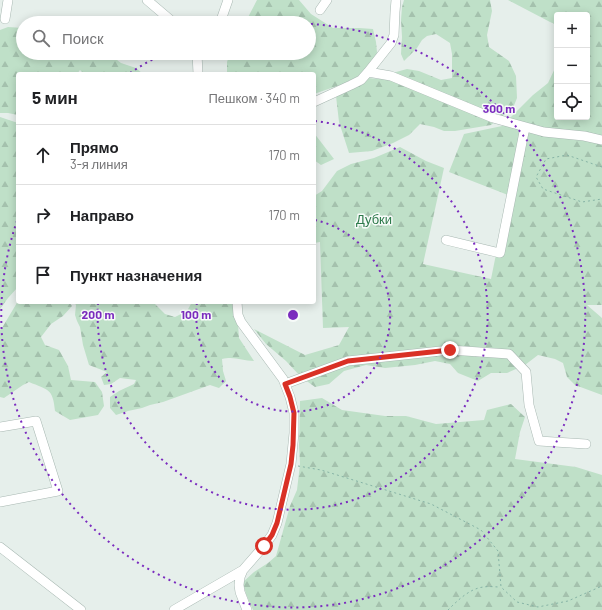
<!DOCTYPE html>
<html lang="ru">
<meta charset="utf-8">
<style>
body{margin:0;font-family:Barlow,sans-serif;background:#f6f6f6;color:#202124}
.controls{position:absolute;right:12px;top:12px;display:grid;overflow:hidden;border-radius:4px;box-shadow:0 2px 10px #0003}
.controls button{width:36px;height:36px;display:grid;place-items:center;padding:0;border:0;border-bottom:1px solid #e0e0e0;background:#fff;color:#202124;font:20px sans-serif}
.stop{position:absolute;width:12px;height:12px;margin:-9px;border:3px solid #d93025;border-radius:50%;background:#fff}
.stop.end{background:#d93025;border-color:#fff;box-shadow:0 1px 4px #0008}
.list{margin:0;padding:0;list-style:none}
h2{display:flex;justify-content:space-between;align-items:center;height:52px;margin:0;padding:0 16px;font-size:17px}
h2 small{font-size:13px;font-weight:400;color:#757577}
.list li{display:grid;grid-template-columns:26px 1fr auto;gap:12px;align-items:center;box-sizing:border-box;height:60px;padding:0 16px;border-top:1px solid #e0e0e0}
.list b{display:block;font-size:15px;white-space:nowrap}
.list p{margin:0;font-size:13px;white-space:nowrap;color:#757577}
.list em{font-size:13px;font-style:normal;color:#757577}
.icon{flex:none;width:22px;height:22px;fill:none;stroke:currentColor;stroke-width:2;stroke-linecap:round;stroke-linejoin:round}
.map{position:relative;flex:none;width:602px;height:610px;overflow:hidden}
.search{position:absolute;background:#fff;box-shadow:0 2px 10px #0003;left:16px;top:16px;width:300px;height:44px;display:flex;align-items:center;gap:10px;box-sizing:border-box;padding:0 14px;border-radius:22px;color:#757577;font-size:15px}
.panel{position:absolute;background:#fff;box-shadow:0 2px 10px #0003;left:16px;top:72px;width:300px;height:232px;border-radius:4px}
.map>svg:first-child{display:block}
.forest{fill:url(#forest-firs)}
.lines{fill:none;stroke-linecap:round;stroke-linejoin:round}
.minor-casing{stroke:#a8b8b2;stroke-width:10}
.path{stroke:#86b3a5;stroke-width:1;stroke-dasharray:2 3;stroke-linecap:butt}
.minor{stroke:#fff;stroke-width:9}
.route{stroke:#d93025;stroke-width:5}
.ring{fill:none;stroke:#7b2cbf;stroke-width:2;stroke-dasharray:2 4}
.labels{text-anchor:middle;dominant-baseline:central;stroke-width:3;stroke-linejoin:round;paint-order:stroke}
.park-label{font-size:13px;fill:#2d7a4b;stroke:#f7fbf9}
.centre{fill:#7b2cbf;stroke:#f7fbf9;stroke-width:2}
.ring-label{font-size:12px;text-anchor:middle;font-weight:bold;fill:#7b2cbf;stroke:#f7fbf9;stroke-width:3;stroke-linejoin:round;paint-order:stroke}
</style>
<div class="map">
<svg width="602" height="610" viewBox="0 0 602 610">
<defs>
<pattern id="forest-firs" width="22" height="20" patternUnits="userSpaceOnUse"><rect width="22" height="20" fill="#bfe0c8"/><path d="M5 1l3.5 6h-7zM16 11l3.5 6h-7z" fill="#a4c1ad"/></pattern>
</defs>
<rect width="100%" height="100%" fill="#e6efeb"/>
<!-- forest -->
<path class="forest" d="M257,0H299L311,14L333,28H359L373,29L376,42L377,52L374,63L350,83L337,86L314,94V74H227V62L230,53H309V23H245Z
M404,0H490L492,11L487,35L489,47L509,61L516,76L517,98L513,108L491,125L455,131H444L434,127L420,124L409,135L393,143L372,151L349,153L339,122L336,96L368,78L379,79L396,72L407,69L419,71L441,80L452,78V54L450,43L436,34L427,36L422,40L417,48L404,61L401,54L402,37L401,20L402,7Z
M508,0H602V305H587L602,318V395L575,385L567,377L563,363L555,359L538,355L525,365L507,373H491L478,381L458,373L450,364L435,361L415,365L385,368L366,365L344,371L329,384L315,387L301,377L286,361L266,344L254,329L305,355L339,345L349,327L323,328L320,242L314,243V196L322,191L337,171L351,164L374,158L400,147L426,161L444,168L423,264L491,279L508,195L449,172L464,134L502,126L533,95L548,83L557,64V117H587V15H557V25L550,22Z
M8,27L23,28V53H108L121,63L136,68L143,74H84L80,70L77,74H18V115L8,113H0V30Z
M0,117L18,123V287L8,298L0,309Z
M314,133L334,159L321,165L314,160Z
M18,301V302H69L72,306L63,316L51,324L41,337L45,345L59,350L68,366L71,380L95,382L102,392L104,406L98,415L70,420L55,411C53,388 48,390 29,382L23,385L4,398L0,397V330L2,328Z
M74,302H155V304L165,314L175,317L187,311L192,302H237V310L239,338L254,361C242,361 235,356 222,359L223,371L226,381L219,388L210,385L163,402L150,405L142,408L128,411L116,415L110,408V397L119,391L134,384L136,380L120,378L111,384L104,385L101,377L107,372L89,365L83,345L80,327L77,321L75,315L76,305Z
M322,398L342,410L385,416H406L436,424L484,420L487,410L511,404L525,417L520,432L515,459L576,467L602,475V610H253L246,594L243,582L254,572L268,563L276,556L290,506L297,490L300,464L299,445L300,401Z"/>
<g class="lines">
<defs>
<path id="minor" d="M147,0L174,23
M320,10L327,0
M5,19L8,0
M220,23L228,0
M197,53L198,74
M368,72L391,76L493,118L544,132L584,136L602,140
M314,102L351,85L361,80L368,72L391,43L394,35L395,12L396,0
M446,240L500,253L525,127
M237,302L238,315L241,322L283,379L290,397L294,413V433L291,464L277,523L272,535L264,546L243,570L240,577L239,585L240,592L247,610
M285,384L348,361L450,350L509,354L526,372L529,405L539,441L586,444
M0,427L36,421L58,491L0,502
M0,547L81,610
M174,610L243,570"/>
</defs>
<!-- minor casing -->
<use href="#minor" class="minor-casing"/>
<!-- path -->
<path class="path" d="M602,167L567,155L546,159L536,177L543,189L582,202L602,199
M298,466L321,470L431,504L481,530L498,551L501,587L517,602L538,607L568,601L602,586
M448,610C457,601 470,588 484,587C489,586 495,587 500,587"/>
<!-- minor -->
<use href="#minor" class="minor"/>
</g>
<g class="lines">
<!-- route -->
<path class="route" d="M264,546L272,535L277,523L291,464L293,445L294,413L290,397L285,384L348,361L450,350"/>
</g>
<!-- distance rings -->
<g class="ring">
<path d="M315 220A97 97 0 1 1 197 302"/>
<path d="M315 121A195 195 0 1 1 98 303"/>
<path d="M130 73A292 292 0 0 1 163 54M311 24A292 292 0 1 1 18 218"/>
</g>
<g class="labels">
<!-- park labels -->
<g class="park-label">
<text x="374" y="219">Дубки</text>
</g>
</g>
<circle cx="293" cy="315" r="6" class="centre"/>
<g class="ring-label">
<text x="499" y="113">300 m</text>
<text x="98" y="319">200 m</text>
<text x="196" y="319">100 m</text>
</g>
</svg>
<div class="controls">
<button>+</button>
<button>−</button>
<button><svg class="icon" aria-label="locate" viewBox="0 0 24 24"><circle cx="12" cy="12" r="6"/><path d="M12 2v4M12 18v4M2 12h4M18 12h4"/></svg></button>
</div>
<div class="stop" style="left:264px;top:546px"></div>
<div class="stop end" style="left:450px;top:350px"></div>
<div class="search"><svg class="icon" aria-label="search" viewBox="0 0 24 24"><circle cx="10" cy="10" r="6"/><path d="M15 15l6 6"/></svg>Поиск</div>
<section class="panel">
<h2>5 мин<small>Пешком · 340 m</small></h2>
<ul class="list">
<li><svg class="icon" aria-label="ahead" viewBox="0 0 24 24"><path d="M12 20V5M6 11l6-6 6 6"/></svg><div><b>Прямо</b><p>3-я линия</p></div><em>170 m</em></li>
<li><svg class="icon" aria-label="right" viewBox="0 0 24 24"><path d="M7 20v-9h11M14 6l5 5-5 5"/></svg><div><b>Направо</b></div><em>170 m</em></li>
<li><svg class="icon" aria-label="arrive" viewBox="0 0 24 24"><path d="M6 21V4h12l-3 4 3 4H6"/></svg><div><b>Пункт назначения</b></div></li>
</ul>
</section>
</div>
